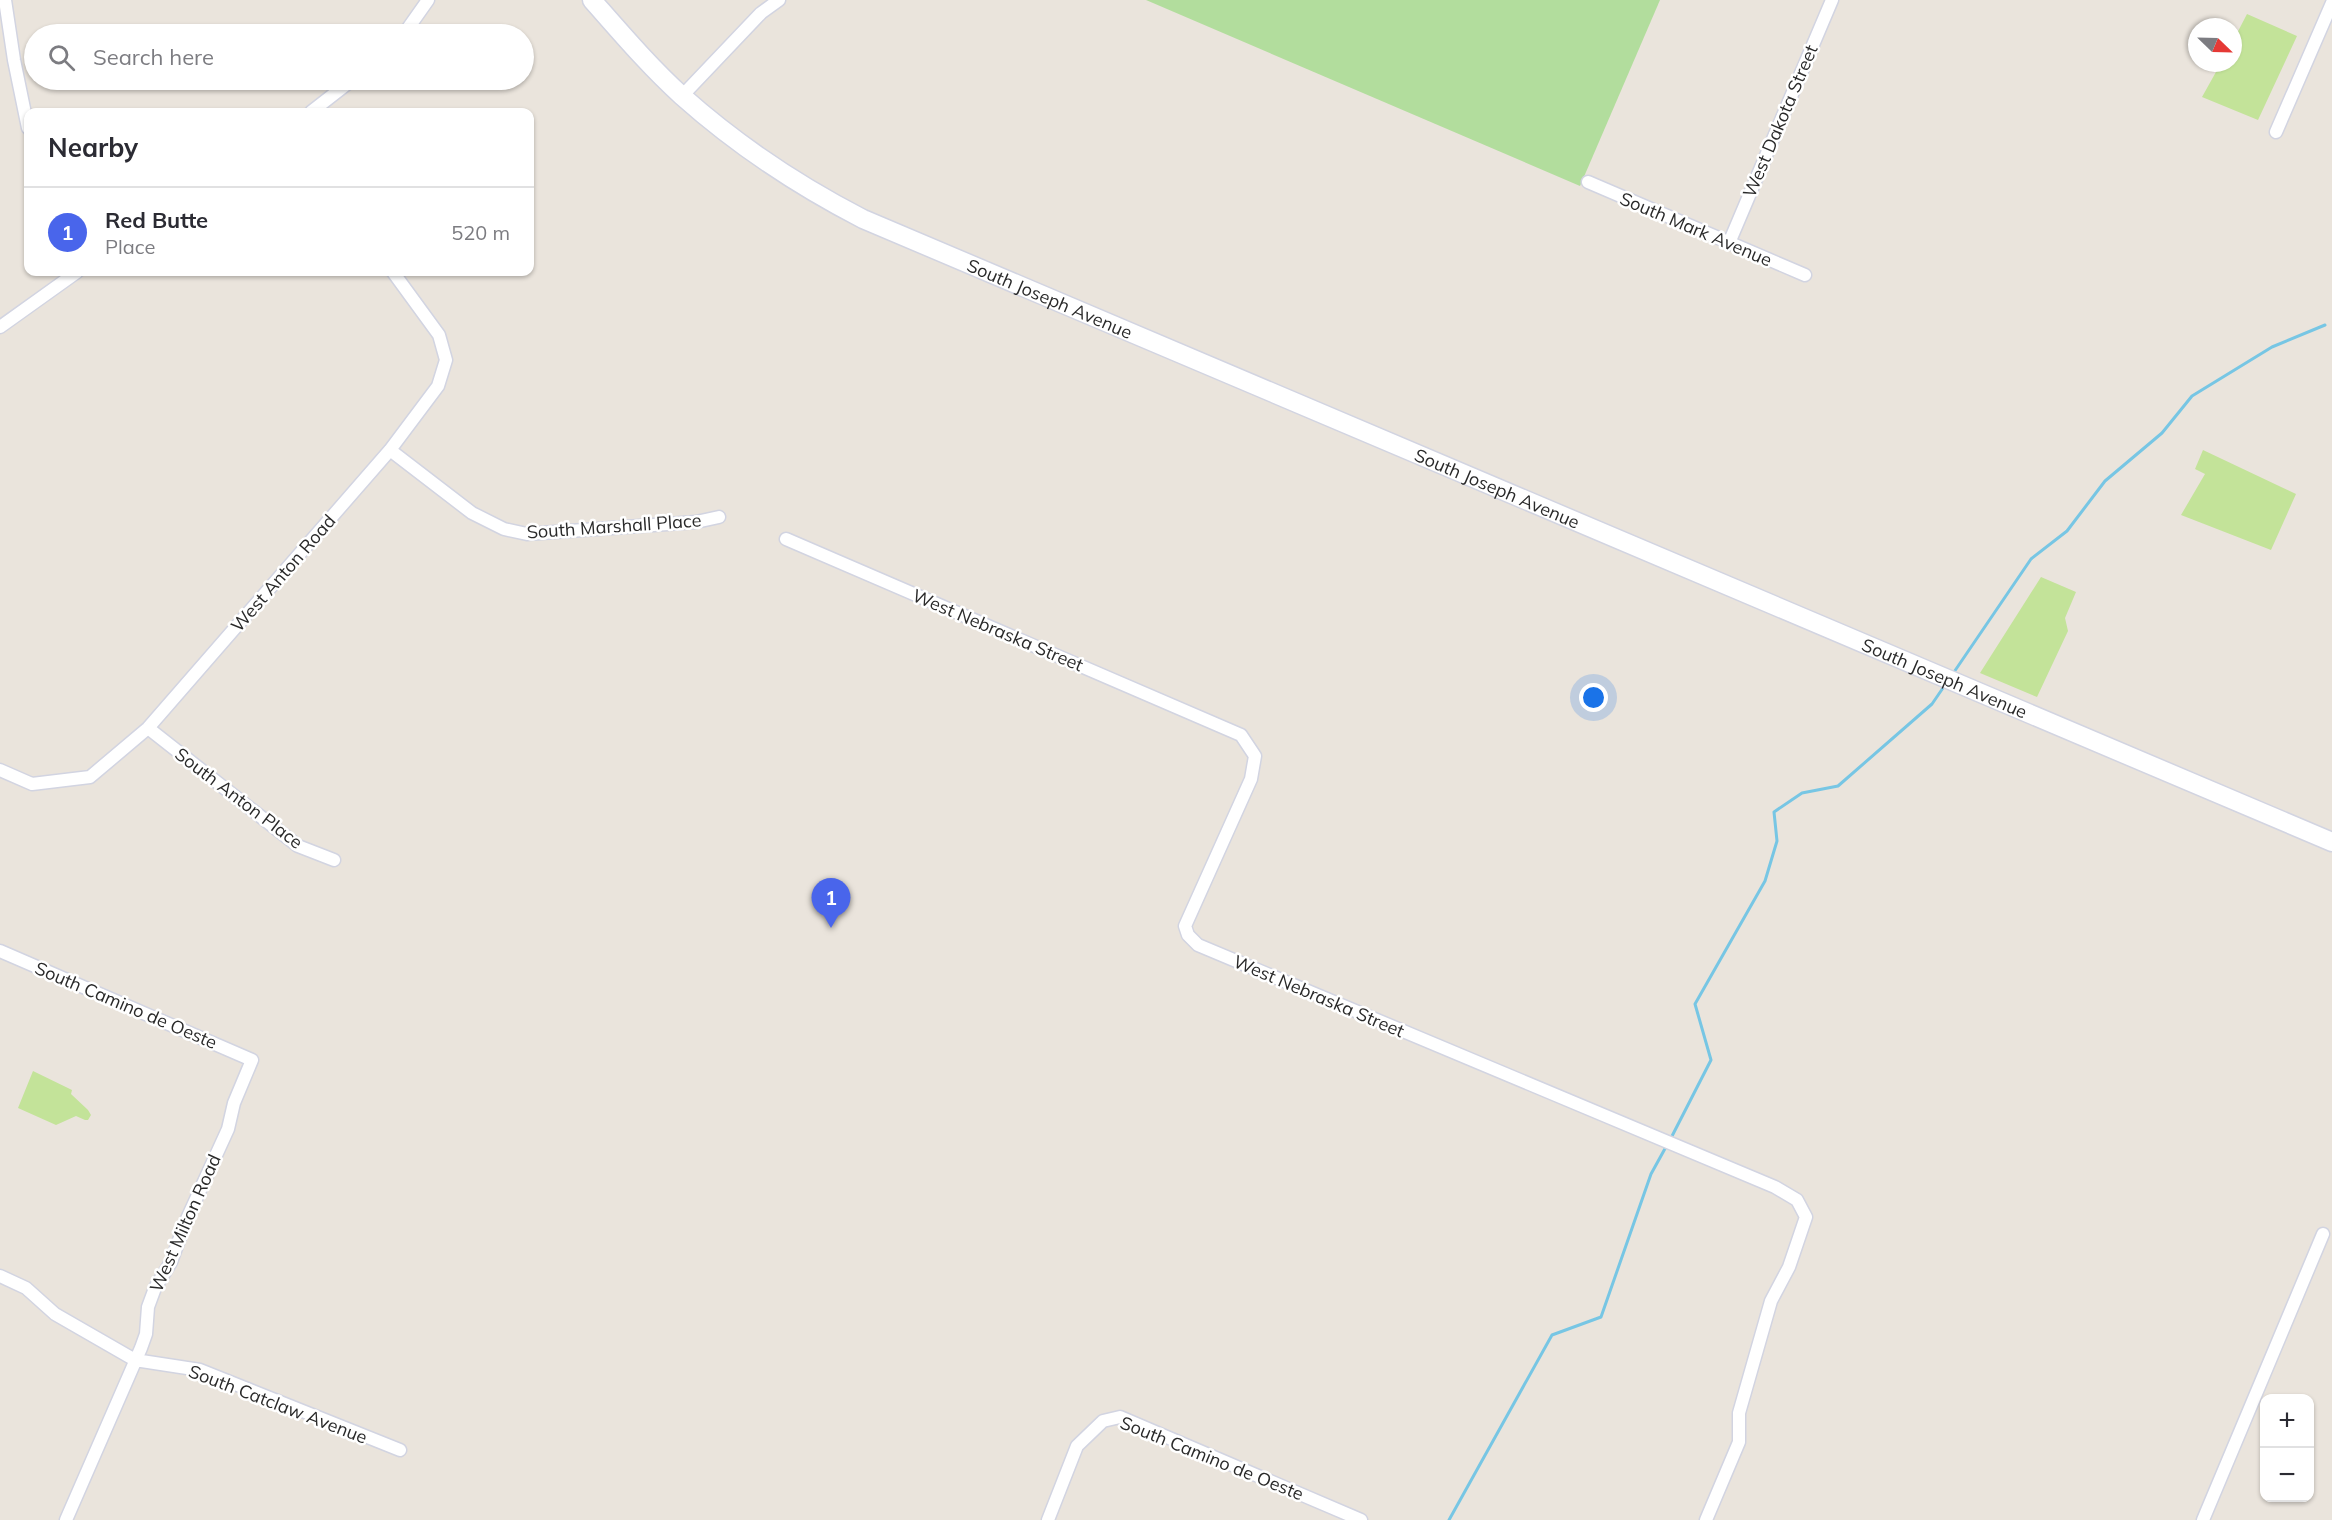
<!DOCTYPE html>
<meta charset="utf-8">
<style>
body{margin:0;font-family:Mulish,sans-serif;background:#f7f7f7;color:#2b2b33}
.controls{position:absolute;right:18px;bottom:18px;display:grid;overflow:hidden;border-radius:12px;box-shadow:0 2px 4px #0004}
.controls button{width:54px;height:54px;display:grid;place-items:center;padding:0;border:0;border-bottom:2px solid #e1e1e2;background:#fff;color:#2b2b33;font:30px sans-serif}
.compass{position:absolute;left:2188px;top:18px;width:54px;height:54px;border-radius:50%;background:#fff;box-shadow:0 2px 4px #0004;rotate:113deg}
.you{position:absolute;left:1594px;top:698px;width:21px;height:21px;margin:-15px;border:4px solid #fff;border-radius:50%;background:#1a73e8;box-shadow:0 0 0 9px #1a73e833}
.badge{display:grid;place-items:center;width:39px;height:39px;border-radius:50%;background:#4965eb;color:#fff;font-size:20px;font-weight:700}
.pin{position:absolute;translate:-50% -50px;filter:drop-shadow(0 2px 3px #0008)}
.pin::after{content:'';position:absolute;top:32px;width:21px;height:18px;background:inherit;clip-path:polygon(0 0,100% 0,50% 100%)}
.list{margin:0;padding:0;list-style:none}
h2{display:flex;justify-content:space-between;align-items:center;height:78px;margin:0;padding:0 24px;font-size:26px}
h2 small{font-size:20px;font-weight:400;color:#7c7c81}
.list li{display:grid;grid-template-columns:39px 1fr auto;gap:18px;align-items:center;box-sizing:border-box;height:90px;padding:0 24px;border-top:2px solid #e1e1e2}
.list b{display:block;font-size:22px;white-space:nowrap}
.list p{margin:0;font-size:20px;white-space:nowrap;color:#7c7c81}
.list em{font-size:20px;font-style:normal;color:#7c7c81}
.icon{flex:none;width:33px;height:33px;fill:none;stroke:currentColor;stroke-width:2;stroke-linecap:round;stroke-linejoin:round}
.map{position:relative;flex:none;width:2332px;height:1520px;overflow:hidden}
.search{position:absolute;background:#fff;box-shadow:0 2px 4px #0004;left:24px;top:24px;width:510px;height:66px;display:flex;align-items:center;gap:15px;box-sizing:border-box;padding:0 21px;border-radius:33px;color:#7c7c81;font-size:22px}
.panel{position:absolute;background:#fff;box-shadow:0 2px 4px #0004;left:24px;top:108px;width:510px;height:168px;border-radius:12px}
.map>svg:first-child{display:block}
.green{fill:#b2dd9d}
.pitch{fill:#c3e399}
.lines{fill:none;stroke-linecap:round;stroke-linejoin:round}
.stream{stroke:#77c6e4;stroke-width:3}
.minor-casing{stroke:#d2d4e1;stroke-width:15}
.secondary-casing{stroke:#d2d4e1;stroke-width:21}
.minor{stroke:#fff;stroke-width:12}
.secondary{stroke:#fff;stroke-width:18}
.labels{text-anchor:middle;dominant-baseline:central;stroke-width:5;stroke-linejoin:round;paint-order:stroke}
.street-label{font-size:18px;fill:#292929;stroke:#fff}
</style>
<div class="map">
<svg width="2332" height="1520" viewBox="0 0 2332 1520">
<rect width="100%" height="100%" fill="#eae4dc"/>
<!-- green -->
<path class="green" d="M1146,0H1660L1580,186Z"/>
<!-- pitch -->
<path class="pitch" d="M2247,14L2297,36L2258,120L2202,97L2221,63H2233V41Z
M2203,450L2296,494L2271,550L2181,515L2205,474L2195,469Z
M2041,577L2076,592L2065,618L2068,631L2037,697L1980,673Z
M33,1071L72,1090L71,1094L88,1110L91,1115L88,1120H85L76,1116L56,1125L18,1108Z"/>
<g class="lines">
<!-- stream -->
<path class="stream" d="M1952,675L2031,559L2067,531L2105,481L2162,433L2192,396L2272,347L2325,325
M1670,1140L1711,1060L1695,1004L1765,881L1777,841L1774,812L1802,793L1838,786L1932,704L1945,685
M1449,1520L1552,1335L1601,1317L1651,1174L1667,1145"/>
<defs>
<path id="minor" d="M5,0L14,60L28,128
M404,34L428,0
M682,96L761,13L779,0
M311,112L352,80
M2276,132L2332,3
M1588,182L1805,275
M1729,243L1832,0
M0,327L77,272
M390,450L472,513L504,529L527,534L696,522L719,517
M786,539L1241,735L1255,756L1251,779L1185,926L1188,935L1198,945L1775,1187L1797,1200L1806,1217L1789,1267L1771,1301L1739,1413V1442L1706,1520
M148,728L298,846L334,860
M0,770L32,784L90,777L148,728L390,450L438,386L446,360L439,335L393,272
M0,951L252,1060L234,1103L228,1129L186,1221L171,1262L155,1288L148,1307L146,1334L141,1348L66,1520
M0,1276L26,1288L55,1314L135,1360L200,1370L400,1450
M1048,1520L1077,1446L1103,1421L1120,1417L1361,1520
M2203,1520L2323,1234"/>
<g id="secondary">
<path id="s1" d="M592,0C621,33 650,67 682,96C737,145 797,185 863,219L2332,842"/>
</g>
</defs>
<!-- minor casing -->
<use href="#minor" class="minor-casing"/>
<!-- secondary casing -->
<use href="#secondary" class="secondary-casing"/>
<!-- minor -->
<use href="#minor" class="minor"/>
<!-- secondary -->
<use href="#secondary" class="secondary"/>
</g>
<g class="labels">
<!-- street labels -->
<g class="street-label">
<text transform="translate(1780 121) rotate(-67)">West Dakota Street</text>
<text transform="translate(1696 229) rotate(23)">South Mark Avenue</text>
<text stroke="none"><textPath href="#s1" startOffset="554">South Joseph Avenue</textPath></text>
<text stroke="none"><textPath href="#s1" startOffset="1040">South Joseph Avenue</textPath></text>
<text transform="translate(614 526) rotate(-4)">South Marshall Place</text>
<text transform="translate(283 573) rotate(-49)">West Anton Road</text>
<text transform="translate(998 630) rotate(23)">West Nebraska Street</text>
<text stroke="none"><textPath href="#s1" startOffset="1526">South Joseph Avenue</textPath></text>
<text transform="translate(239 798) rotate(37)">South Anton Place</text>
<text transform="translate(1319 996) rotate(23)">West Nebraska Street</text>
<text transform="translate(126 1005) rotate(23)">South Camino de Oeste</text>
<text transform="translate(185 1223) rotate(-66)">West Milton Road</text>
<text transform="translate(278 1404) rotate(21)">South Catclaw Avenue</text>
<text transform="translate(1212 1458) rotate(22)">South Camino de Oeste</text>
</g>
</g>
</svg>
<div class="controls">
<button>+</button>
<button>−</button>
</div>
<svg class="compass" viewBox="-18 -18 36 36"><path d="M0-13l5 13h-10z" fill="#e53935"/><path d="M0 13l5-13h-10z" fill="#7c7c81"/></svg>
<div class="you"></div>
<div class="pin badge" style="left:831px;top:928px">1</div>
<div class="search"><svg class="icon" aria-label="search" viewBox="0 0 24 24"><circle cx="10" cy="10" r="6"/><path d="M15 15l6 6"/></svg>Search here</div>
<section class="panel">
<h2>Nearby<small></small></h2>
<ul class="list">
<li><span class="badge">1</span><div><b>Red Butte</b><p>Place</p></div><em>520 m</em></li>
</ul>
</section>
</div>
